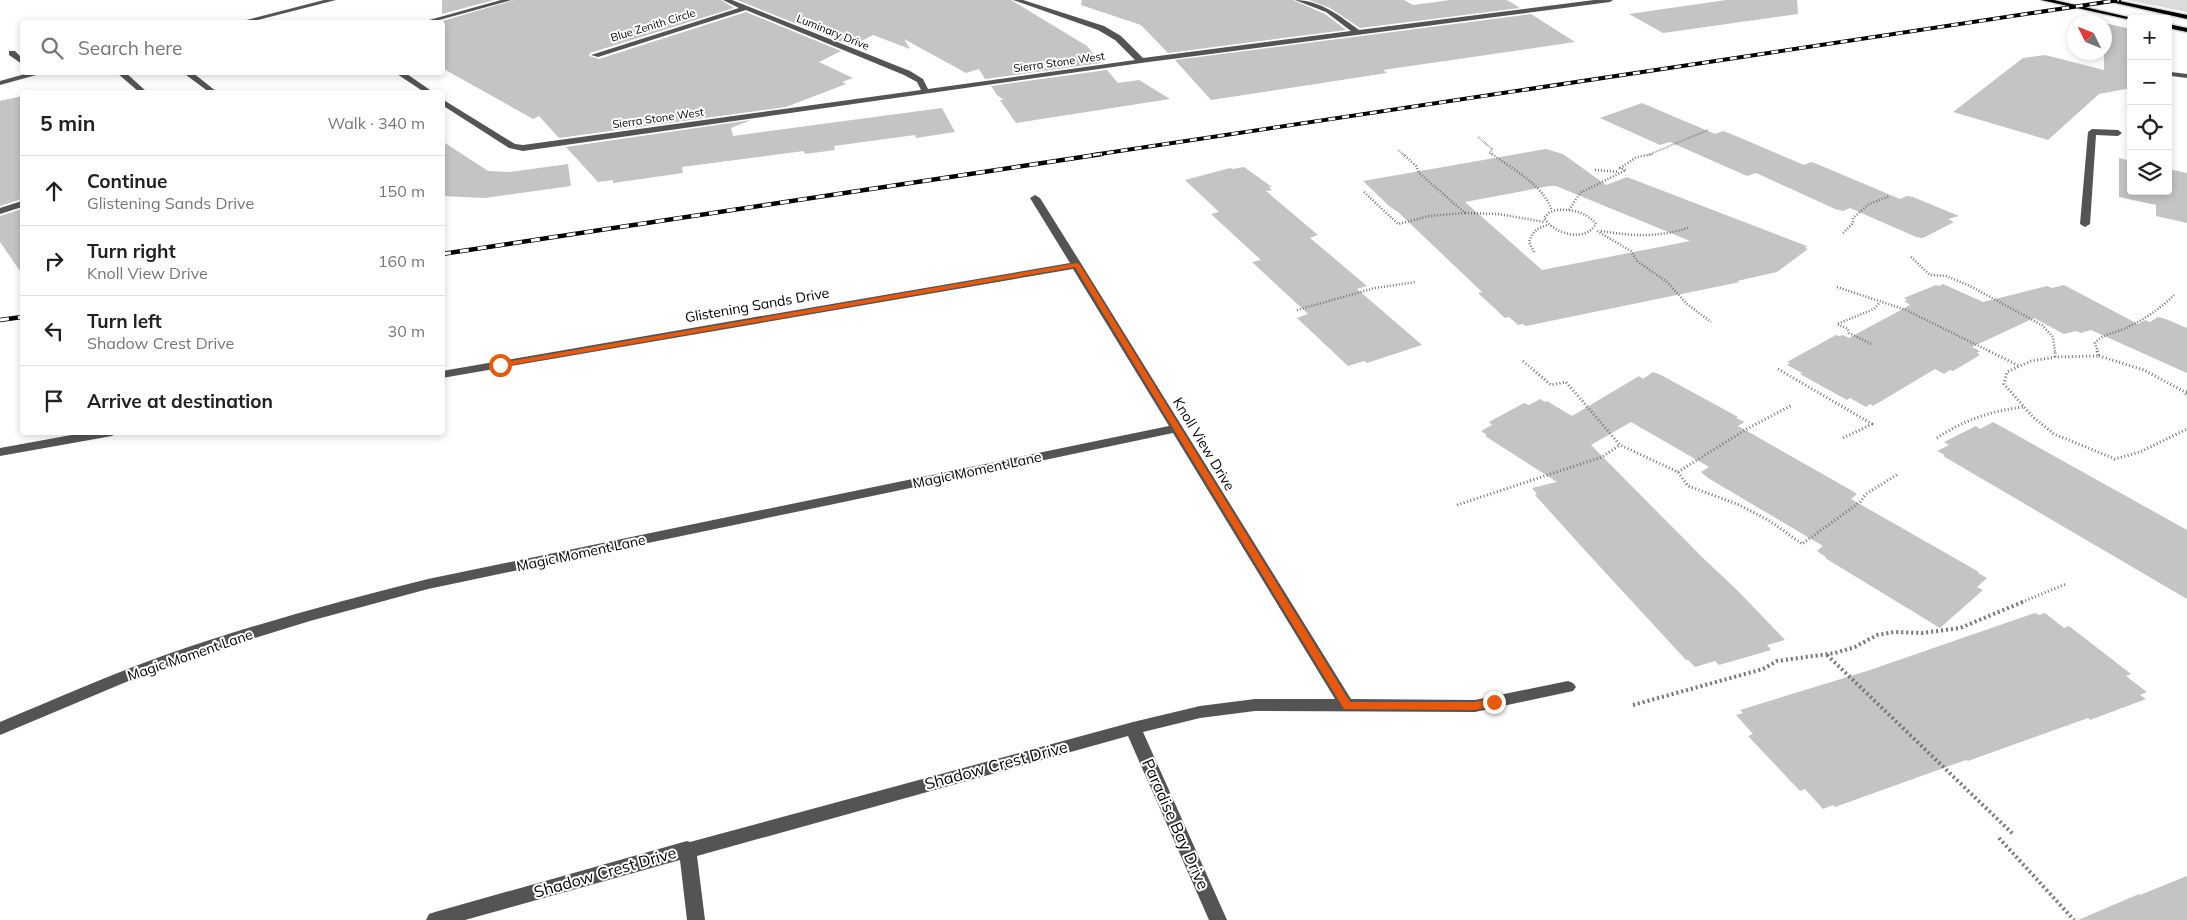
<!DOCTYPE html>
<meta charset="utf-8">
<style>
body{margin:0;font-family:Mulish,sans-serif;background:#f2f2f2;color:#202124}
.controls{position:absolute;right:15px;top:15px;display:grid;overflow:hidden;border-radius:5px;box-shadow:0 2px 8px #0003}
.controls button{width:45px;height:45px;display:grid;place-items:center;padding:0;border:0;border-bottom:1px solid #e0e0e0;background:#fff;color:#202124;font:25px sans-serif}
.compass{position:absolute;left:2067px;top:15px;width:45px;height:45px;border-radius:50%;background:#fff;box-shadow:0 2px 8px #0003;rotate:313deg}
.stop{position:absolute;width:15px;height:15px;margin:-11px;border:4px solid #ea580c;border-radius:50%;background:#fff}
.stop.end{background:#ea580c;border-color:#fff;box-shadow:0 1px 5px #0008}
.list{margin:0;padding:0;list-style:none}
h2{display:flex;justify-content:space-between;align-items:center;height:65px;margin:0;padding:0 20px;font-size:21px}
h2 small{font-size:16px;font-weight:400;color:#757577}
.list li{display:grid;grid-template-columns:32px 1fr auto;gap:15px;align-items:center;box-sizing:border-box;height:70px;padding:0 20px;border-top:1px solid #e0e0e0}
.list b{display:block;font-size:19px;white-space:nowrap}
.list p{margin:0;font-size:16px;white-space:nowrap;color:#757577}
.list em{font-size:16px;font-style:normal;color:#757577}
.icon{flex:none;width:28px;height:28px;fill:none;stroke:currentColor;stroke-width:2;stroke-linecap:round;stroke-linejoin:round}
.map{position:relative;flex:none;width:2187px;height:920px;overflow:hidden}
.search{position:absolute;background:#fff;box-shadow:0 2px 8px #0003;left:20px;top:20px;width:425px;height:55px;display:flex;align-items:center;gap:12px;box-sizing:border-box;padding:0 18px;border-radius:5px;color:#757577;font-size:19px}
.panel{position:absolute;background:#fff;box-shadow:0 2px 8px #0003;left:20px;top:90px;width:425px;height:345px;border-radius:5px}
.map>svg:first-child{display:block}
.green{fill:#dbdbdb}
.building{fill:#c4c4c4;fill-rule:evenodd}
.lines{fill:none;stroke-linecap:round;stroke-linejoin:round}
.major-casing{stroke:#dbdbdb;stroke-width:3}
.path-far3{stroke:#767676;stroke-width:2;stroke-dasharray:0.5 1;stroke-linecap:butt}
.path-far2{stroke:#767676;stroke-width:2.5;stroke-dasharray:1 2;stroke-linecap:butt}
.path-far1{stroke:#767676;stroke-width:3;stroke-dasharray:1 2.5;stroke-linecap:butt}
.path{stroke:#767676;stroke-width:4;stroke-dasharray:2 3;stroke-linecap:butt}
.minor{fill:#545454;fill-rule:evenodd}
.major{fill:#000;fill-rule:evenodd}
.rail-far1-casing{stroke:#000;stroke-width:4}
.rail-casing{stroke:#000;stroke-width:4.5}
.rail-far1{stroke:#fff;stroke-width:2.5;stroke-dasharray:7;stroke-linecap:butt}
.rail{stroke:#fff;stroke-width:3;stroke-dasharray:9;stroke-linecap:butt}
.route{fill:#ea580c}
.labels{text-anchor:middle;dominant-baseline:central;stroke-width:4;stroke-linejoin:round;paint-order:stroke}
.far-street-label{font-size:11px;fill:#000;stroke:#fff}
.street-label{font-size:14px;fill:#000;stroke:#fff}
.near-street-label{font-size:16px;fill:#000;stroke:#fff}
</style>
<div class="map">
<svg width="2187" height="920" viewBox="0 0 2187 920">
<rect width="100%" height="100%" fill="#fff"/>
<!-- green -->
<path class="green" d="M2126,0H2187V12Z"/>
<!-- building -->
<path class="building" d="M442,0H494L442,14Z
M514,0H721L734,8L590,53L589,56L599,59L746,12L841,51L819,62L853,78L842,82L846,84L786,107L559,138L539,116L533,119L442,68V21Z
M737,0H1011L1087,46L1101,63L985,79L979,69L966,73L904,39L910,49L873,35L852,46Z
M1082,0H1293L1325,14L1346,30L1168,53L1141,25L1081,5Z
M1309,0H1404L1413,5L1450,0H1507L1520,8L1360,28L1330,8Z
M1726,0H1797L1798,14L1663,33L1629,14Z
M1531,14L1575,42L1383,70L1387,73L1211,100L1175,60Z
M2104,23L2131,29V88L2099,94L2048,140L1953,112L2023,58L2045,55L2104,70Z
M1107,70L1118,83L1139,80L1170,99L1016,123L1000,100H1004L997,95L991,86Z
M22,96V199L0,206V101Z
M1642,103L1715,134L1723,131L1729,133L1804,165L1811,162L1817,164L1900,199L1907,196L1913,197L1959,216L1948,219L1954,222L1923,238L1916,237L1850,208L1843,211L1835,209L1756,173L1747,176L1670,142L1660,145L1600,118Z
M942,108L955,132L916,138L915,135L834,146L835,150L805,154L804,151L682,167L683,173L613,183V180L598,182L566,147L751,120L731,128L733,136Z
M442,141L488,171L510,172L568,164L571,186L484,198L442,196Z
M1546,149L1563,154L1606,185L1627,177L1807,246L1805,248L1808,249L1777,272L1737,281L1740,282L1526,326L1523,324L1518,325L1509,317L1505,318L1478,293L1482,292L1398,212L1389,206L1363,181ZM1549,186H1556L1690,241L1542,270L1465,202Z
M2119,158L2131,161V191H2168V169L2187,173V223L2156,216V205L2119,197Z
M1244,167L1272,187H1269L1272,190L1266,191L1318,235L1310,238L1367,286L1357,289L1422,345L1367,363L1364,361L1348,366L1297,318L1308,314L1252,262L1261,260L1211,214L1219,212L1185,180L1230,168L1233,169Z
M22,209V274L0,242V216Z
M1943,284L1983,302L2047,286L2052,288L2064,285L2138,324L2145,320L2150,322L2158,317L2166,319L2187,328V373L2091,330L2081,333L2076,331L2064,334L2034,318L1972,347L1980,351L1977,353L1980,355L1953,371L1950,370L1944,374L1935,369L1873,406L1870,404L1866,407L1850,398L1847,400L1800,374L1802,373L1787,365L1790,363L1787,362L1836,335L1839,336L1843,335L1849,338L1910,305L1904,301L1907,300L1904,298L1936,285L1939,286Z
M1653,372L1661,375L1738,417L1736,418L1745,422L1738,426L1849,489L1857,494L1851,499L1979,572L1978,573L1987,578L1977,587L1983,590L1940,628L1825,558L1826,557L1817,551L1823,546L1708,478L1701,472L1709,467L1631,422L1591,445L1705,560L1737,590L1785,640L1767,645L1771,650L1719,665L1715,661L1695,667L1688,660H1686L1591,557L1535,495L1537,494L1532,488L1557,482L1485,436L1487,435L1481,431L1492,425L1489,422L1524,403L1529,405L1540,399L1545,402L1547,401L1572,416L1639,376L1643,379Z
M1993,422L2187,530V599L1943,456L1945,455L1937,451L1949,445L1944,442L1976,426L1980,429Z
M2035,613L2039,615L2045,613L2064,628L2069,626L2131,674L2126,676L2147,692L2140,695L2146,699L2090,720L2088,718L1968,761L1966,760L1835,807L1833,805L1823,809L1805,789L1800,791L1748,736L1753,734L1736,715L1743,713L1740,710L1867,671Z
M2187,876V920H2078L2139,894L2140,895Z"/>
<g class="lines">
<defs>
<path id="major" d="M2041,0H2054L2137,19H2131V20Z
M2102,0H2115L2187,15V19Z
M2168,24L2187,28V32L2168,28Z"/>
</defs>
<!-- major casing -->
<use href="#major" class="major-casing"/>
<!-- path-far3 -->
<path class="path-far3" d="M1478,137L1492,149L1490,153L1493,155
M1398,150L1404,155
M1648,155L1708,130"/>
<!-- path-far2 -->
<path class="path-far2" d="M1492,154C1513,170 1543,184 1552,211
M1595,170L1619,172
M1364,192L1398,224L1429,216L1465,213L1419,173L1416,166L1403,154
M1557,210C1572,209 1586,212 1596,224C1585,243 1554,234 1544,218L1550,212Z
M1569,210L1580,193L1626,170L1620,168L1637,157L1653,154
M1465,213L1498,214L1545,222
M1597,231L1631,251L1637,261L1667,282L1687,304L1711,322
M1601,231C1632,236 1660,238 1690,227
M1843,233L1853,223V218L1869,204L1890,196
M1534,252L1529,242C1532,232 1538,227 1548,225
M1911,257L1930,275L1946,276L1968,285L2042,325L2053,337L2055,352
M1837,287L1906,310L1991,352
M1297,310L1375,288L1416,282
M1871,344L1849,333L1848,329L1837,324L1874,309L1880,302
M2098,352L2095,343C2102,334 2115,333 2126,328C2143,320 2160,309 2174,295"/>
<!-- path-far1 -->
<path class="path-far1" d="M1989,351L2019,366
M2097,351L2099,356L2055,357L2031,361L2007,372L2004,384L2033,417L2054,434L2115,459L2140,452L2187,429
M2099,356L2144,370L2185,392
M2055,357V351
M1523,361L1551,385L1566,382L1620,445L1678,472L1688,486L1737,504L1770,521L1802,544L1860,502L1866,494L1898,474
M1778,369L1872,424L1843,438
M2187,392H2185L2187,396
M1937,438C1964,420 1991,411 2023,407
M1678,472L1745,430L1792,405
M1457,505L1602,457L1620,445
M2022,602L2066,584"/>
<!-- path -->
<path class="path" d="M1827,655L2013,834
M1633,705L1763,669L1777,661L1835,653L1855,647L1877,635L1894,632L1922,633L1960,628L2025,601
M1999,838L2074,920"/>
<!-- minor -->
<path class="minor" d="M324,0H336L250,22H239Z
M501,0H512L432,22H422Z
M723,0H732L910,71L923,79L928,89L1135,60L1115,40L1098,30L1013,0H1023L1104,26L1121,36L1143,58L1351,31L1326,12L1295,0C1320,0 1340,16 1359,30L1594,0H1613L1610,2L1141,63L523,151L509,148L442,105V99L515,144L523,145L921,90L917,82L904,75L746,10L598,57L591,55L739,8Z
M9,51H15L22,58V64L9,55Z
M32,72H47L0,85V81Z
M116,72H125L147,92H139Z
M182,72H192L217,92H209Z
M394,72H404L433,92H424Z
M2171,72L2187,74V78L2171,76Z
M2092,129L2118,130L2122,133L2118,136L2096,135L2090,224L2085,227L2080,224L2088,132Z
M1035,195L1040,198L1082,265L1351,699L1475,700L1568,681L1573,683L1576,687L1573,691L1475,712L1255,711L1200,718L1143,732L1227,920H1209L1128,736L697,856L705,920H687L680,860L465,920H426L429,914L435,912L687,841L690,842L1133,722L1200,706L1255,699H1335L1173,433L428,589L310,621L199,655L126,682L0,735V722C55,699 109,675 165,655C251,625 340,601 428,579L1169,426L1073,269L442,378V371L1070,263L1030,198Z
M22,201V207L0,214V208Z
M88,432H118L112,436L0,456V448Z"/>
<!-- major -->
<use href="#major" class="major"/>
<defs>
<path id="rail-far1" d="M1093,155L2119,0"/>
<path id="rail" d="M442,254L1102,154
M0,320L22,317"/>
</defs>
<!-- rail-far1 casing -->
<use href="#rail-far1" class="rail-far1-casing"/>
<!-- rail casing -->
<use href="#rail" class="rail-casing"/>
<!-- rail-far1 -->
<use href="#rail-far1" class="rail-far1"/>
<!-- rail -->
<use href="#rail" class="rail"/>
</g>
<!-- route -->
<path class="route" d="M1077,263L1080,265L1350,702H1475L1494,698L1499,702L1498,705L1475,710L1344,709L1075,267L500,367L497,365L500,363Z"/>
<g class="labels">
<!-- far-street labels -->
<g class="far-street-label">
<text transform="translate(653 25) rotate(-17)">Blue Zenith Circle</text>
<text transform="translate(833 32) rotate(22)">Luminary Drive</text>
<text transform="translate(1059 62) rotate(-8)">Sierra Stone West</text>
<text transform="translate(658 118) rotate(-8)">Sierra Stone West</text>
</g>
<!-- street labels -->
<g class="street-label">
<text transform="translate(757 305) rotate(-10)">Glistening Sands Drive</text>
<text transform="translate(1204 444) rotate(59)">Knoll View Drive</text>
<text transform="translate(977 470) rotate(-12)">Magic Moment Lane</text>
<text transform="translate(581 553) rotate(-12)">Magic Moment Lane</text>
<text transform="translate(190 655) rotate(-19)">Magic Moment Lane</text>
</g>
<!-- near-street labels -->
<g class="near-street-label">
<text transform="translate(996 765) rotate(-15)">Shadow Crest Drive</text>
<text transform="translate(1176 824) rotate(66)">Paradise Bay Drive</text>
<text transform="translate(605 872) rotate(-16)">Shadow Crest Drive</text>
</g>
</g>
</svg>
<div class="controls">
<button>+</button>
<button>−</button>
<button><svg class="icon" aria-label="locate" viewBox="0 0 24 24"><circle cx="12" cy="12" r="6"/><path d="M12 2v4M12 18v4M2 12h4M18 12h4"/></svg></button>
<button><svg class="icon" aria-label="layers" viewBox="0 0 24 24"><path d="M12 4l9 5-9 5-9-5zM3 14l9 5 9-5"/></svg></button>
</div>
<svg class="compass" viewBox="-18 -18 36 36"><path d="M0-13l5 13h-10z" fill="#e53935"/><path d="M0 13l5-13h-10z" fill="#757577"/></svg>
<div class="stop" style="left:500px;top:365px"></div>
<div class="stop end" style="left:1494px;top:702px"></div>
<div class="search"><svg class="icon" aria-label="search" viewBox="0 0 24 24"><circle cx="10" cy="10" r="6"/><path d="M15 15l6 6"/></svg>Search here</div>
<section class="panel">
<h2>5 min<small>Walk · 340 m</small></h2>
<ul class="list">
<li><svg class="icon" aria-label="ahead" viewBox="0 0 24 24"><path d="M12 20V5M6 11l6-6 6 6"/></svg><div><b>Continue</b><p>Glistening Sands Drive</p></div><em>150 m</em></li>
<li><svg class="icon" aria-label="right" viewBox="0 0 24 24"><path d="M7 20v-9h11M14 6l5 5-5 5"/></svg><div><b>Turn right</b><p>Knoll View Drive</p></div><em>160 m</em></li>
<li><svg class="icon" aria-label="left" viewBox="0 0 24 24"><path d="M17 20v-9H6M10 6l-5 5 5 5"/></svg><div><b>Turn left</b><p>Shadow Crest Drive</p></div><em>30 m</em></li>
<li><svg class="icon" aria-label="arrive" viewBox="0 0 24 24"><path d="M6 21V4h12l-3 4 3 4H6"/></svg><div><b>Arrive at destination</b></div></li>
</ul>
</section>
</div>
